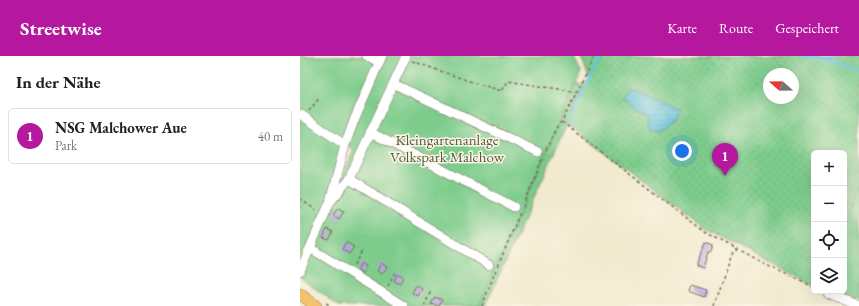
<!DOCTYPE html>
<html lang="de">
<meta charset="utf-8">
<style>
body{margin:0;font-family:"EB Garamond",serif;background:#f6f6f6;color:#202124}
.controls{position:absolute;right:12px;bottom:12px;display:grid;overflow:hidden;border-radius:6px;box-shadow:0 4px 16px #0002}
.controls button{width:36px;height:36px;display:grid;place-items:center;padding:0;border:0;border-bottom:1px solid #e0e0e0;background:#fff;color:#202124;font:20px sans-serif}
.compass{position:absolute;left:463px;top:12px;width:36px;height:36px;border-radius:50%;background:#fff;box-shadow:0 4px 16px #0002;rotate:290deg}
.you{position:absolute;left:382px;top:95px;width:14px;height:14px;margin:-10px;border:3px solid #fff;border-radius:50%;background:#1a73e8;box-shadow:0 0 0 6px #1a73e833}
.badge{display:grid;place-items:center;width:26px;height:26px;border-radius:50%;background:#b5179e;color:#fff;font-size:13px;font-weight:700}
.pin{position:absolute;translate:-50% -33px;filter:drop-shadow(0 1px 2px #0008)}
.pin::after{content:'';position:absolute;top:21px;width:14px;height:12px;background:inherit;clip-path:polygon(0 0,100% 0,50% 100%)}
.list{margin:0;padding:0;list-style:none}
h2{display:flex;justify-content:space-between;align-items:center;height:52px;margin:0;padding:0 16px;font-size:17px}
h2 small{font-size:13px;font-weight:400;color:#757577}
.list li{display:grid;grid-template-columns:26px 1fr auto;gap:12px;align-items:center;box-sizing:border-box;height:56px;margin:0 8px 8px;padding:0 8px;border:1px solid #e0e0e0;border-radius:6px}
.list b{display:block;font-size:15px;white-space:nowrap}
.list p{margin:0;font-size:13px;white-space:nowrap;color:#757577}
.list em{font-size:13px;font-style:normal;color:#757577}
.icon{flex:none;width:22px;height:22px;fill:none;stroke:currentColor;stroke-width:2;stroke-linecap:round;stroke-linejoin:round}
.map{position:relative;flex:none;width:559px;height:250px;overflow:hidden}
header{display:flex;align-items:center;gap:24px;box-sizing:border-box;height:56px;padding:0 20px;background:#b5179e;color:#fff}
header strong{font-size:19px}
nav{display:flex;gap:22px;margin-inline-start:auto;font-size:14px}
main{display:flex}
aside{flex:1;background:#fff}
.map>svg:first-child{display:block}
.park{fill:url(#park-dots);stroke:#5c7b55;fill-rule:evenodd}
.garden{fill:#7dcc8c;stroke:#5c7b55}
.water{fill:url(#water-rules);stroke:#4e787f}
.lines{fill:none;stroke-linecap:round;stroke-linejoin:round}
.stream{stroke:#62c5e0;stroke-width:2.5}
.building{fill:#b5a1df}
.minor-casing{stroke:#7b6d5c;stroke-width:10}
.major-casing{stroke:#7b6d5c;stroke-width:12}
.path{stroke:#7b6d5c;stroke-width:1.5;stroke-dasharray:3 3;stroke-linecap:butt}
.minor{stroke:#fff;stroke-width:9}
.major{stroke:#f5c16b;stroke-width:11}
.labels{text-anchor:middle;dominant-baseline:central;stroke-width:3;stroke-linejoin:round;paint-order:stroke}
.park-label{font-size:15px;fill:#4f5b3f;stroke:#fcf5e5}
</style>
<header>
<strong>Streetwise</strong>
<nav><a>Karte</a><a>Route</a><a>Gespeichert</a></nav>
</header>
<main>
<aside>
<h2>In der Nähe<small></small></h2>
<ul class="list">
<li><span class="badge">1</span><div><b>NSG Malchower Aue</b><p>Park</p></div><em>40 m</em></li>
</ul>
</aside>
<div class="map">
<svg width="559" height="250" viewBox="0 0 559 250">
<defs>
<pattern id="park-dots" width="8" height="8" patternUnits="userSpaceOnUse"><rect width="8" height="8" fill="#7dcc8c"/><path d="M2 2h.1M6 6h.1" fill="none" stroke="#6daf78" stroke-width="1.8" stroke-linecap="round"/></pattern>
<pattern id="water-rules" width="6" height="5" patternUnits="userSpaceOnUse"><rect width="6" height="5" fill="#62c5e0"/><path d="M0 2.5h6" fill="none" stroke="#56a9c0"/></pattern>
</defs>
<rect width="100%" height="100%" fill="#fcf5e5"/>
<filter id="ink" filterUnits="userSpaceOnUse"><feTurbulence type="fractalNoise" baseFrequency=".025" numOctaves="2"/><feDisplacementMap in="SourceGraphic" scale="8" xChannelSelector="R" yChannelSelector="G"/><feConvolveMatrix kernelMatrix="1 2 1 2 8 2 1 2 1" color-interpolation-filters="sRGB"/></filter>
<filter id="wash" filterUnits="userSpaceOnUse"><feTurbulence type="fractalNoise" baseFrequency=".012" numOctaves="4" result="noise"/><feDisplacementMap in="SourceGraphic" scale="16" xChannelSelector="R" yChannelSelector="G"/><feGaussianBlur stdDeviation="0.9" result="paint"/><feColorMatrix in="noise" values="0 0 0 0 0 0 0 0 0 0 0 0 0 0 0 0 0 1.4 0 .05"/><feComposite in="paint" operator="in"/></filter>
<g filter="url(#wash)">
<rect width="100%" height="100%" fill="#f1eacf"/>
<!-- park -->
<path class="park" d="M281,0H559V143L544,188V97H514V230L407,174L267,68L185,250H179L276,28L284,30L271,59L289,22ZM469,18H493V42H469Z"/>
<!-- garden -->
<path class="garden" d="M0,0H273L281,16L179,250H39L0,221L54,94L43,85L29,143L0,211Z
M559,134V246L527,235H544V175L554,138Z"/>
<!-- water -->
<path class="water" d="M502,0H533L531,5Z
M328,32L339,35L377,53L370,66L358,75L349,72L347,58L337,53L322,41Z"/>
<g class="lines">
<!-- stream -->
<path class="stream" d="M502,0L531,5L559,15
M531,5L533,0
M269,69L286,29L302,0"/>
</g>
<g id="blocks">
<!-- building -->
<path class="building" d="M38,152L44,155L39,163L33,159Z
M27,173L33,176L29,184L23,182Z
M46,186L54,191L49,198L42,193Z
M406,186L413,189L411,196H408L403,212L396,209Z
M61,207L66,210L63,217L57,214Z
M81,207L87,211L82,218L77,215Z
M97,218L103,220L100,228L94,225Z
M116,229L122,233L118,240L112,237Z
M390,229L406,234L404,241L388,235Z
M135,241L142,244L139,250L131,248Z"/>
</g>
</g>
<g filter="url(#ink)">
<use href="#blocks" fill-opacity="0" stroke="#7b6d5c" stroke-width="1"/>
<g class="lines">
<defs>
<path id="minor" d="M67,0L79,6
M94,28L238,96
M0,58L45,89
M70,76L214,151
M49,123L189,209
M32,144L49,123L106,0
M10,192L104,250
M0,215L30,146L45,89L55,62L82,0
M528,238L559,250"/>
<path id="major" d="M0,238L16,250"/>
</defs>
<!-- minor casing -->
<use href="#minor" class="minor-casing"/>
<!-- major casing -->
<use href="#major" class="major-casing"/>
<!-- path -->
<path class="path" d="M112,5L169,25L202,35L208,25L277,36
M9,55L20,41
M262,66L405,176L464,208L514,231
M246,94L258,68L262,66L294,0
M0,143L16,154
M223,151L242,103
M54,209L63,193
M198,210L220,157
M88,230L96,214
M26,247L31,250
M124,250L131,235
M182,250L196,214
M414,250L432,198L438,193"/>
<!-- minor -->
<use href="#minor" class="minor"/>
<!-- major -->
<use href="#major" class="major"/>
</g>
</g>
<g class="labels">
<!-- park labels -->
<g class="park-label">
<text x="147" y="83">Kleingartenanlage<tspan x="147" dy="17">Volkspark Malchow</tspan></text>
</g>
</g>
</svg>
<div class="controls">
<button>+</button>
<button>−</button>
<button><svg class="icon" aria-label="locate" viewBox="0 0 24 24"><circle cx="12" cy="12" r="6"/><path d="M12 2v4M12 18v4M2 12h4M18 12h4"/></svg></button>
<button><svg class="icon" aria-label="layers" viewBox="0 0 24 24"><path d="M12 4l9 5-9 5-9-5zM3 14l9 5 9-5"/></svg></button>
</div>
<svg class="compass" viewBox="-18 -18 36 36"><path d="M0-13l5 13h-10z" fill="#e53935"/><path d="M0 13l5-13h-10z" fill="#757577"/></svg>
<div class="you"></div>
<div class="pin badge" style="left:425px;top:120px">1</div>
</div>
</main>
